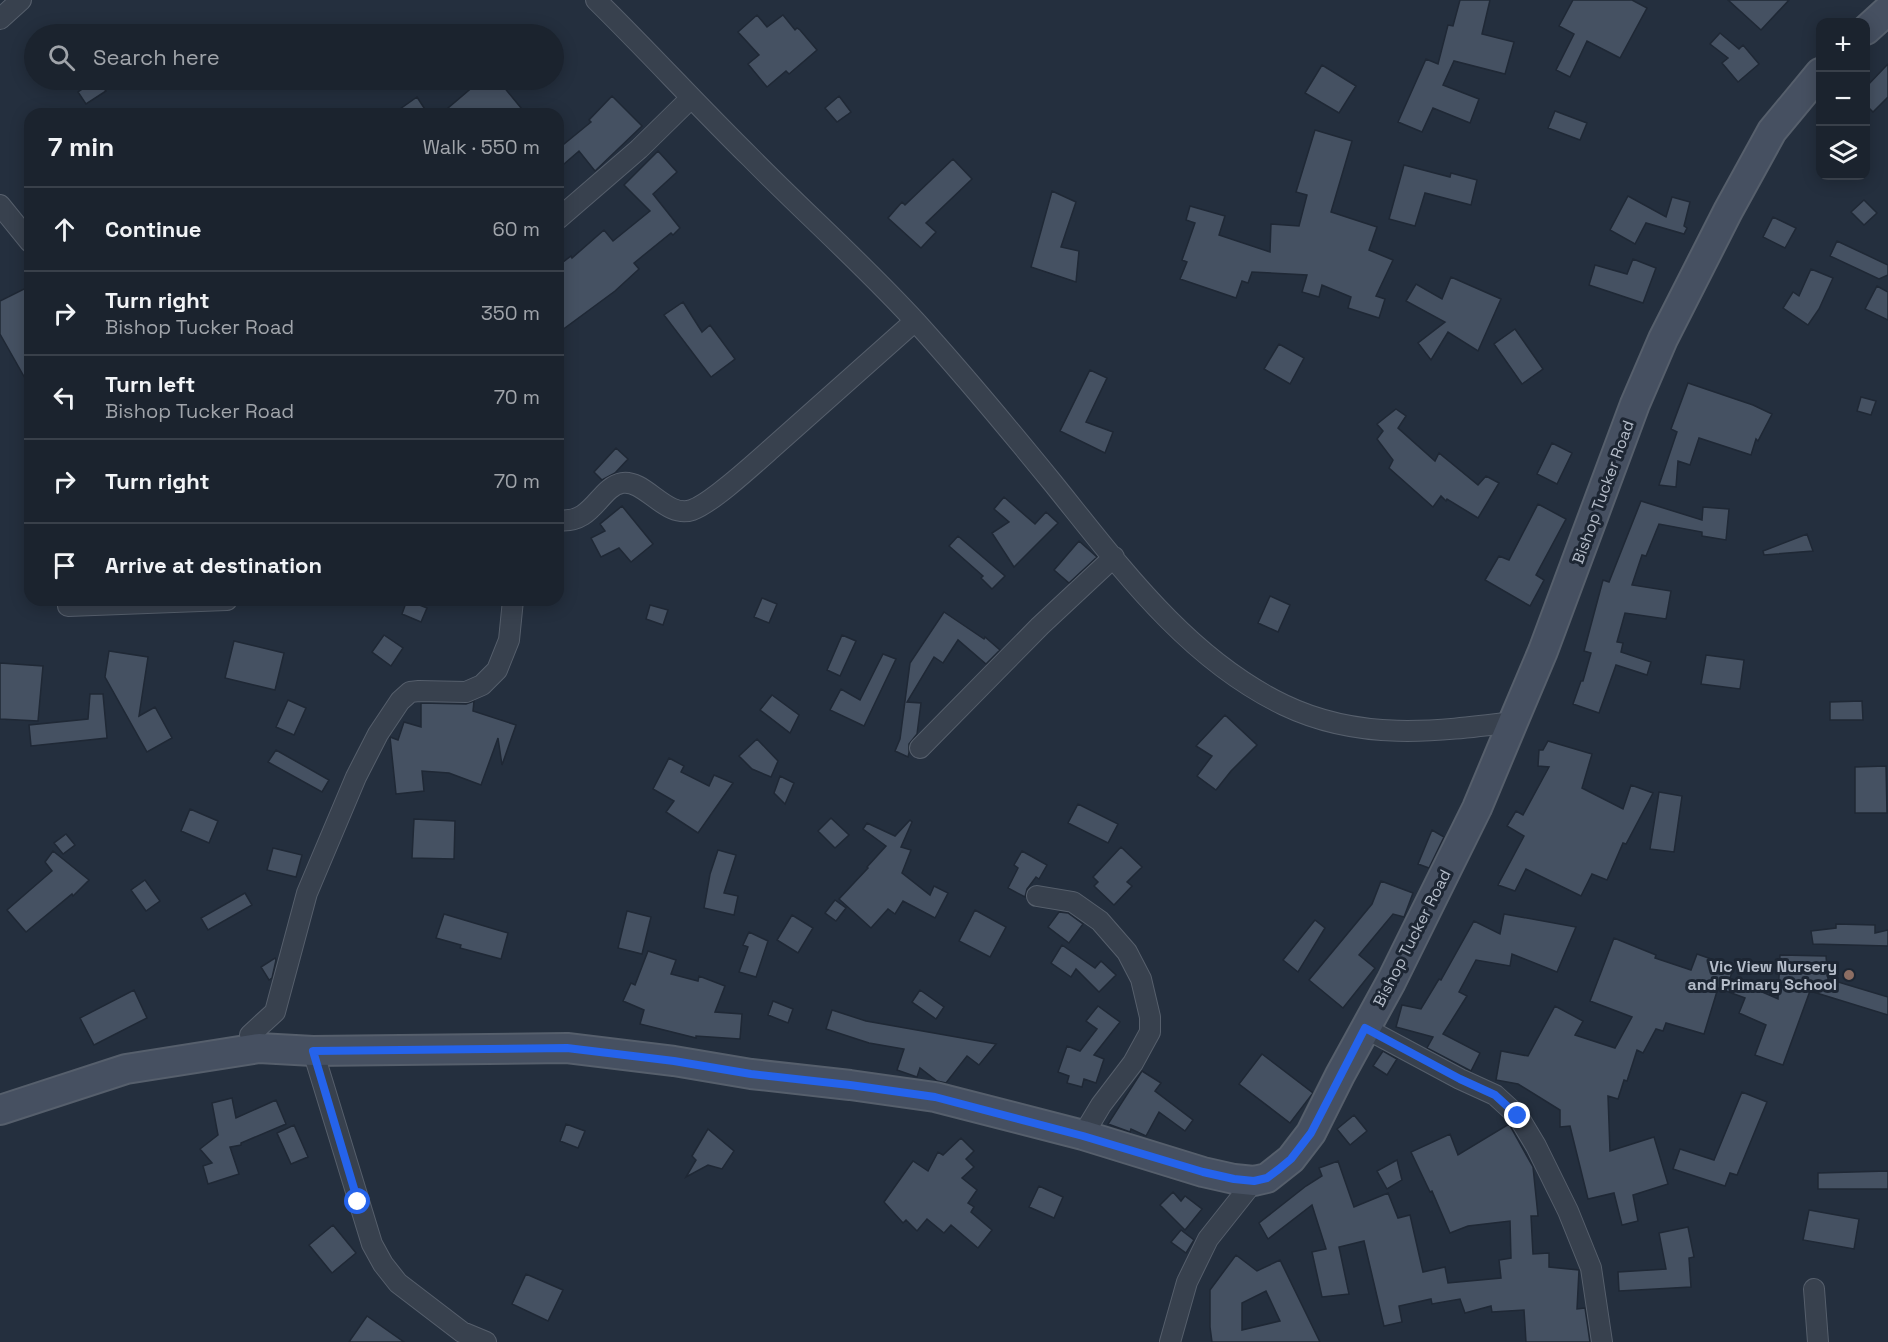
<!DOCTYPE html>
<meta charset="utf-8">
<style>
body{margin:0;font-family:"Space Grotesk",sans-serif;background:#282f3a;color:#f1f3f6}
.controls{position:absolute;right:18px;top:18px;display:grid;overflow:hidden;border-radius:12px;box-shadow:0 3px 15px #0003}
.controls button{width:54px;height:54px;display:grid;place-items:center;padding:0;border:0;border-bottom:2px solid #39404a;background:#1b232e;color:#f1f3f6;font:30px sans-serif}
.stop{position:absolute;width:18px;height:18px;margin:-14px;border:4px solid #2563eb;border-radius:50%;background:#fff}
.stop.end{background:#2563eb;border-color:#fff;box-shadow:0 2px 6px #0008}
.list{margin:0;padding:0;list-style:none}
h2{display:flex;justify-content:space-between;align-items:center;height:78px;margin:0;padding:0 24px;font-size:26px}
h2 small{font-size:20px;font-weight:400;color:#a0a4aa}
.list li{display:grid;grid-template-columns:39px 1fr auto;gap:18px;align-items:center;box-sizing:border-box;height:84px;padding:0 24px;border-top:2px solid #39404a}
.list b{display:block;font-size:22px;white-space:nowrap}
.list p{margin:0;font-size:20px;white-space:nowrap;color:#a0a4aa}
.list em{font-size:20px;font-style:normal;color:#a0a4aa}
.icon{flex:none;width:33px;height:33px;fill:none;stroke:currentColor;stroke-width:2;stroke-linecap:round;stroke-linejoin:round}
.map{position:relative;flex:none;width:1888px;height:1342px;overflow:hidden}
.search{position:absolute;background:#1b232e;box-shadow:0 3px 15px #0003;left:24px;top:24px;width:540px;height:66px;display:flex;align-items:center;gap:15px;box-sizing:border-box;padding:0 21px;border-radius:33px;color:#a0a4aa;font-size:22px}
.panel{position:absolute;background:#1b232e;box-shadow:0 3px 15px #0003;left:24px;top:108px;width:540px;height:498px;border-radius:18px}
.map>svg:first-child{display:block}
.building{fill:#455162;stroke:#1f2835;stroke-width:1.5;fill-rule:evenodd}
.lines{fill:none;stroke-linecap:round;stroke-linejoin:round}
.minor-casing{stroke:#565f6c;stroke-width:22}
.secondary-casing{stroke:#565f6c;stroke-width:32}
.minor{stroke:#38414e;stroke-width:20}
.secondary{stroke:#465061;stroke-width:28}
.route{stroke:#2563eb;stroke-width:8}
.education-dot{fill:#8d6e63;stroke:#1d2633;stroke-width:2}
.labels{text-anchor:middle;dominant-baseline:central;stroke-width:6;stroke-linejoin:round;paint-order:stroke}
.street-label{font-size:16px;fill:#b4bcc9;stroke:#1d2633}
.poi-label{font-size:16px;font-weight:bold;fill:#b4bcc9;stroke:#1d2633;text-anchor:end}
</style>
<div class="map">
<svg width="1888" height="1342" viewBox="0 0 1888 1342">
<rect width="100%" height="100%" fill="#242f3e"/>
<!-- building -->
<path class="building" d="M1460,0H1490L1482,34L1514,42L1505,74L1454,61L1443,85L1479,99L1470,123L1433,108L1422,132L1398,122L1426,59L1438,64L1448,25L1453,26Z
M1573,0H1632L1647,8L1620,58L1587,41L1570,77L1556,70L1574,34L1559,26Z
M1728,0H1789L1761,30Z
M757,15L767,27L783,15L795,30L797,28L800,30L817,50L789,74L786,71L767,87L748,64L759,55L738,32Z
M1720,33L1739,49L1743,45L1759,64L1738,82L1722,63L1728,58L1710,44Z
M1888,64V97L1873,112L1866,105V87Z
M1322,65L1356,86L1339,113L1305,93Z
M96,80L106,91L86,104L78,92Z
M481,80H498L526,114H441Z
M612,96L642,126L595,171L579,151L564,164L558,156V149L591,122L589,120Z
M839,96L851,112L837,122L825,108Z
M417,97L428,114H393Z
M1555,111L1587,123L1580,140L1548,128Z
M1315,130L1352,141L1331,212L1377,227L1369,250L1393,260L1376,296L1385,299L1379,318L1348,308L1351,297L1322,285L1319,297L1302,292L1307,275L1252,272L1248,283L1242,281L1236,298L1180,279L1187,262L1182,260L1195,223L1186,220L1190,206L1225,216L1219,235L1270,252L1271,224L1299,226L1307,195L1296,192Z
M658,151L677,172L653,194L680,228L673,235L671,233L634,263L639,269L615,291L558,333V266L571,256L572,258L604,230L613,241L650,211L624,185Z
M953,159L972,179L926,223L936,232L921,248L888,218L902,202L905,205Z
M1404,165L1450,177L1451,173L1477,180L1471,205L1425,193L1415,226L1389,219Z
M1052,191L1076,202L1061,247L1079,251L1076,282L1031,267Z
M1628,196L1666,217L1672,197L1690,202L1684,226L1687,228L1684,234L1646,223L1635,244L1610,230Z
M1864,200L1877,213L1864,225L1851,212Z
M1773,217L1796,228L1785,248L1763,237Z
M1837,241L1888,265V275L1879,279L1830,256Z
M1633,259L1656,268L1643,303L1589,285L1595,265L1627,274Z
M1811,269L1833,278L1819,309L1808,325L1783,308L1793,292L1799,296Z
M1451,277L1501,299L1478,351L1448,332L1431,360L1418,343L1445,322L1406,301L1416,284L1442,299Z
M30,286V387L0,334V301Z
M1877,286L1888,292V320L1865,309Z
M683,302L702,332L710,325L735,359L711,377L664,315Z
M1515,329L1543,369L1522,384L1494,344Z
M1279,344L1304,358L1290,384L1264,369Z
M1090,370L1107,378L1086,422L1113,432L1105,453L1060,431Z
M1688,383L1753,405L1772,414L1758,441L1756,439L1751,455L1699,438L1690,465L1678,461L1676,487L1659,485L1677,432L1671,429Z
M1861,397L1876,401L1871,415L1857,411Z
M1396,409L1406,416L1398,428L1435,461L1439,453L1478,485L1486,476L1499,483L1478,518L1447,499L1446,501L1441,496L1433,507L1389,468L1393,460L1377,439L1383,431L1377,424Z
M1552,443L1572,453L1557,484L1537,474Z
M616,448L628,459L615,473L602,480L594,472Z
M1004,497L1035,524L1046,512L1058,523L1014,567L992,533L1009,522L994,509Z
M1641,501L1702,520L1703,507L1729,509L1726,540L1702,536V532L1659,524L1646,556L1642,555L1632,585L1671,591L1666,619L1625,613L1617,642L1623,643L1621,652L1651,662L1647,675L1616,665L1599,713L1573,704L1581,681H1583L1591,653L1584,651L1603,580L1609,582Z
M1538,504L1566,519L1536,575L1544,580L1530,606L1485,580L1499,556L1509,560Z
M622,506L653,544L631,562L619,548L601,557L591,538L605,531L600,524Z
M1807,534L1813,551L1764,555L1763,551Z
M958,536L1005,576L992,589L981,578L983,576L949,546Z
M1079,541L1097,557L1069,583L1054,570Z
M1270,596L1290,605L1278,632L1258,623Z
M762,598L777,604L769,623L754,617Z
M407,600L427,608L421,622L402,614Z
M650,605L668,610L663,625L646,619Z
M944,612L984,639L985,637L1000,650L986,664L958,640L943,663L934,657L907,702L921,703L917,734L909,744V753L908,757L895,751L900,739L910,663Z
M384,635L403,648L391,666L372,652Z
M842,635L856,641L840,676L827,670Z
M234,641L284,653L275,690L225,678Z
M109,651L148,657L139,716L155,707L172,738L147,752L105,677Z
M883,654L896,659L864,726L830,710L841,689L860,700Z
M1706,655L1744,660L1740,689L1701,684Z
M0,663L43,666L38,721L0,719Z
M90,694H103L107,738L31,746L29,725L88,719Z
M772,695L799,715L790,733L760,710Z
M288,700L306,708L294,735L276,727Z
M474,701L473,711L516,725L502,765L498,738L481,785L449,773L422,771L424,791L396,794L390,737L398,740L404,722L421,727V703L466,704Z
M1862,701L1863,720H1830V702Z
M1225,715L1257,745L1231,771L1216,790L1197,776L1212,756L1196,746Z
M757,739L778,761L771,777L752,769L739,756Z
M1548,741L1592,754L1582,788L1623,809L1631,785L1653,793L1626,844L1623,843L1607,880L1592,874L1581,896L1526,869L1515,891L1498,885L1524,836L1507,826L1516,811L1523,815L1549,767L1538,766L1539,750H1543Z
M276,750L329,780L322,792L268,762Z
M669,758L684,766L681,772L709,786L714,775L733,783L698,833L666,812L674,801L653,789Z
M1886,766L1887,813H1855V767Z
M780,776L794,783L785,804L774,793Z
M1659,792L1682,796L1674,852L1650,849Z
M1078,804L1118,824L1108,843L1068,823Z
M190,809L218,821L209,843L181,831Z
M831,818L849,835L835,848L818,831Z
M414,819L455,821L454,859L412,858Z
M910,820L912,822L901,847L911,850L902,873L930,895L934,886L948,893L935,918L903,901L895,914L888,909L871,928L839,899L868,868L867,867L886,846L863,829L867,823L895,836Z
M1432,830L1444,837L1429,868L1418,864Z
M66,834L75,845L63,854L54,843Z
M1121,847L1142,867L1127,882L1132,886L1114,905L1094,886L1098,882L1093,877Z
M273,848L302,855L296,877L267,870Z
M718,850L736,855L724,893L738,896L734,915L704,908L710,874Z
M53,851L89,880L73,896L72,894L26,932L7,910L52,871L45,862Z
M1022,851L1047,865L1039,879L1036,877L1027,889L1025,897L1008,888L1018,868L1014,865Z
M145,880L160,901L146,911L131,890Z
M1381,881L1413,893L1404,917L1393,914L1359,955L1375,968L1343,1008L1309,980L1372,904Z
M245,893L252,905L208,930L201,918Z
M835,900L846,908L836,921L825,913Z
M975,910L1006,927L990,957L959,941Z
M627,911L651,917L642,954L618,948Z
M1059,912L1068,913L1083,924L1069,943L1048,927Z
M444,914L508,933L501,959L460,948L461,945L436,938Z
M1504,914L1576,927L1557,972L1512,954L1510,966L1476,960L1459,992L1467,996L1443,1034L1480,1053L1471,1071L1427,1048L1433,1037L1396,1027L1402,1005L1421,1009L1439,979L1441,980L1474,921L1500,934Z
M792,915L813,928L798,953L777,940Z
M1315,920L1325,928L1298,972L1283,960Z
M1836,924L1875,925V933L1888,930V946L1813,944L1811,931L1836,928Z
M749,932L768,941L756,977L739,972L748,947L743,945Z
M1614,938L1656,955L1655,958L1691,970L1697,954L1734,967L1730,978L1778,999L1780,955L1826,956L1828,979L1888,997V1015L1810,991L1783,1065L1755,1055L1766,1025L1739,1013L1745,998L1718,988L1704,1034L1666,1023L1663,1031L1656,1029L1643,1053L1637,1050L1627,1081L1624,1080L1618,1099L1608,1096L1610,1151L1654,1137L1668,1184L1633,1195L1638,1221L1622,1225L1614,1193L1588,1199L1570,1126L1560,1127V1110L1518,1084L1496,1080L1501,1051L1528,1056L1555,1006L1583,1021L1575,1035L1615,1048L1632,1017L1590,1001Z
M1062,945L1095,968L1101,961L1116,975L1099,992L1076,969L1071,977L1051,963Z
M648,951L676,960L671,974L698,981L699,976L725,986L715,1012L742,1014L740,1039L696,1036V1038L640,1024L644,1010L623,1001L631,983L635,985Z
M275,958L276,960L272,978L269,980L261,967Z
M134,990L147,1018L94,1045L80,1018Z
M920,990L944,1007L936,1019L912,1002Z
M773,1001L793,1009L788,1023L768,1015Z
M1098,1006L1120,1022L1094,1055L1104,1059L1096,1083L1084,1079L1082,1087L1067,1083L1069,1076L1058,1072L1067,1046L1080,1051L1097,1029L1086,1021Z
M832,1010L866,1021L996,1044L979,1065L967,1056L946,1083L937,1081L920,1068L917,1077L897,1070L904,1049L869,1043L826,1029Z
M1383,1051L1397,1059L1387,1075L1373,1066Z
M1262,1054L1313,1093L1290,1123L1239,1084Z
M1142,1071L1161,1083L1155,1091L1193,1120L1185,1131L1159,1112L1146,1136L1131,1129L1130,1132L1108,1124Z
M1742,1092L1767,1102L1737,1175L1730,1173L1725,1186L1673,1169L1680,1149L1714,1160Z
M232,1098L236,1118L276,1100L286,1124L241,1143V1145L230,1147L239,1174L208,1184L203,1166L212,1163L200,1149L218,1135L212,1103Z
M1354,1115L1367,1131L1350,1145L1337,1129Z
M566,1124L585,1131L578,1148L560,1141Z
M1509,1124L1533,1167L1538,1216H1531L1533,1254L1549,1253V1267L1579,1270L1577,1309L1585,1308L1590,1342H1526L1524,1310L1492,1312L1491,1306L1465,1313L1460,1299L1432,1304L1431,1299L1399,1306L1402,1322L1384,1326L1364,1241L1339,1247L1349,1294L1322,1297L1312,1252L1326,1249L1312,1205L1268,1239L1259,1223L1306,1186L1322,1176L1319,1168L1338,1161L1354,1207L1388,1193L1398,1218L1410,1215L1423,1272L1445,1267L1448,1283L1501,1278L1499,1260L1511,1258L1510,1221L1468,1226L1450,1233L1432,1191L1430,1192L1411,1152L1450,1134L1458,1155Z
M294,1125L308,1157L291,1164L277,1133Z
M708,1129L734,1151L722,1169L708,1165L686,1177L696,1160L692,1156Z
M961,1138L974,1151L966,1159L974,1167L962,1178L977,1190L968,1203L974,1207L971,1212L992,1230L978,1248L951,1225L944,1233L927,1219L917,1231L906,1220L903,1223L884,1202L913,1161L928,1171L938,1152L943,1155Z
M1397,1160L1402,1180L1387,1189L1377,1171Z
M1888,1171V1189H1818V1173Z
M1039,1186L1063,1197L1054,1218L1029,1207Z
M1173,1192L1181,1201L1185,1196L1202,1209L1185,1230L1160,1205Z
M1809,1210L1859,1219L1854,1249L1803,1240Z
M333,1225L356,1253L332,1273L309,1245Z
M1688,1227L1694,1257L1689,1258L1691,1287L1619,1291L1618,1272L1666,1269L1659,1233Z
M1181,1230L1194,1240L1186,1253L1171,1242Z
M1236,1255L1257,1271L1280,1260L1320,1342H1212L1210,1327V1290ZM1266,1291L1280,1321L1242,1330V1303Z
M526,1274L563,1290L548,1321L512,1304Z
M367,1316L404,1342H349Z"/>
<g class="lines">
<defs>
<path id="minor" d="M596,0C649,52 698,106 751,158C805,213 864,265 917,323C963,374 1008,428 1052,482C1119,565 1186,658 1284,705C1359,741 1435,732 1513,722
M0,19L21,0
M0,205L30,242
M558,219L639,149L691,98
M558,520C593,525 599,487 622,483C645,479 666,519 692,510C712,503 754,464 771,449C819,406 867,364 915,321
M68,606L227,600
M920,748L1040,626L1114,557
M1037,896L1073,902L1100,921L1127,952L1141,979L1150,1017V1032L1133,1063L1101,1105L1083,1135
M1365,1028L1460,1079L1495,1095L1518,1116L1536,1146L1568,1211L1591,1268L1602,1342
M250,1035L275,1012L307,893L356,777L378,734L400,701L410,692L419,691L466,692L482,685L497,670L509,640L513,600
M313,1051L372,1244L383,1264L398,1283L462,1332L486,1342
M1814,1289L1818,1342
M1170,1342L1187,1282L1208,1239L1254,1181"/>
<path id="secondary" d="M1866,30L1888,10
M0,1110L126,1069L259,1048L313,1051L567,1048L674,1061L751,1074L850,1085L935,1097L1083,1135L1203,1172L1234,1179L1254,1181L1267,1178L1291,1159L1311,1133L1340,1075L1391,982L1477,808L1513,722L1543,651L1635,404L1663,339L1728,211L1772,131L1820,73"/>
</defs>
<!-- minor casing -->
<use href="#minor" class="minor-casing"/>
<!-- secondary casing -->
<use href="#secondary" class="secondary-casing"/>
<!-- minor -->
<use href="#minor" class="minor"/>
<!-- secondary -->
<use href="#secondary" class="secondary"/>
</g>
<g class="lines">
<!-- route -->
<path class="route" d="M358,1202L313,1051L567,1048L674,1061L751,1074L850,1085L935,1097L1083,1136L1203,1172L1234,1179L1254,1181L1267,1178L1279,1169L1291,1159L1311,1133L1365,1028L1460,1079L1495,1095L1518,1116"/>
</g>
<!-- markers -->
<circle class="education-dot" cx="1849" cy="975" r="6"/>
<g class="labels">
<!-- street labels -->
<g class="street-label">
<text transform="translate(1603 492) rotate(-70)">Bishop Tucker Road</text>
<text transform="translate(1412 938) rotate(-63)">Bishop Tucker Road</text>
</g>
<!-- poi labels -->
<g class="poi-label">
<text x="1837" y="966">Vic View Nursery<tspan x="1837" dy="18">and Primary School</tspan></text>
</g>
</g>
</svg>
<div class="controls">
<button>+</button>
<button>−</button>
<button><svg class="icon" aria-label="layers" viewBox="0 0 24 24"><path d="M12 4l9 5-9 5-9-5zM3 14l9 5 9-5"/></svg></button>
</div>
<div class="stop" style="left:358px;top:1202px"></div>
<div class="stop end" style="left:1518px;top:1116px"></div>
<div class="search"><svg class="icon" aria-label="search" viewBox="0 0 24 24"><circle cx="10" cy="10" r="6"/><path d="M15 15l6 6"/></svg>Search here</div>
<section class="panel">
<h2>7 min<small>Walk · 550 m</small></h2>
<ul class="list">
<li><svg class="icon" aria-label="ahead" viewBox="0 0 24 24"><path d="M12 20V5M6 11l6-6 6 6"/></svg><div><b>Continue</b></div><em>60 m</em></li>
<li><svg class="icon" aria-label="right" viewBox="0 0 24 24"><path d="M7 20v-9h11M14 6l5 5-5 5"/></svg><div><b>Turn right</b><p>Bishop Tucker Road</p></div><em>350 m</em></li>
<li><svg class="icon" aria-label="left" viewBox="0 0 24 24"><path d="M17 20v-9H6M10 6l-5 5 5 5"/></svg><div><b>Turn left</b><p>Bishop Tucker Road</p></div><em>70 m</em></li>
<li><svg class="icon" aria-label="right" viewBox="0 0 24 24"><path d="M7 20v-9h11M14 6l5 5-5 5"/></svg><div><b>Turn right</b></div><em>70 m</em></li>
<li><svg class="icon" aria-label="arrive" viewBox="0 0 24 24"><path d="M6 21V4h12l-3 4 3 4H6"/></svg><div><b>Arrive at destination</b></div></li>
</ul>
</section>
</div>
